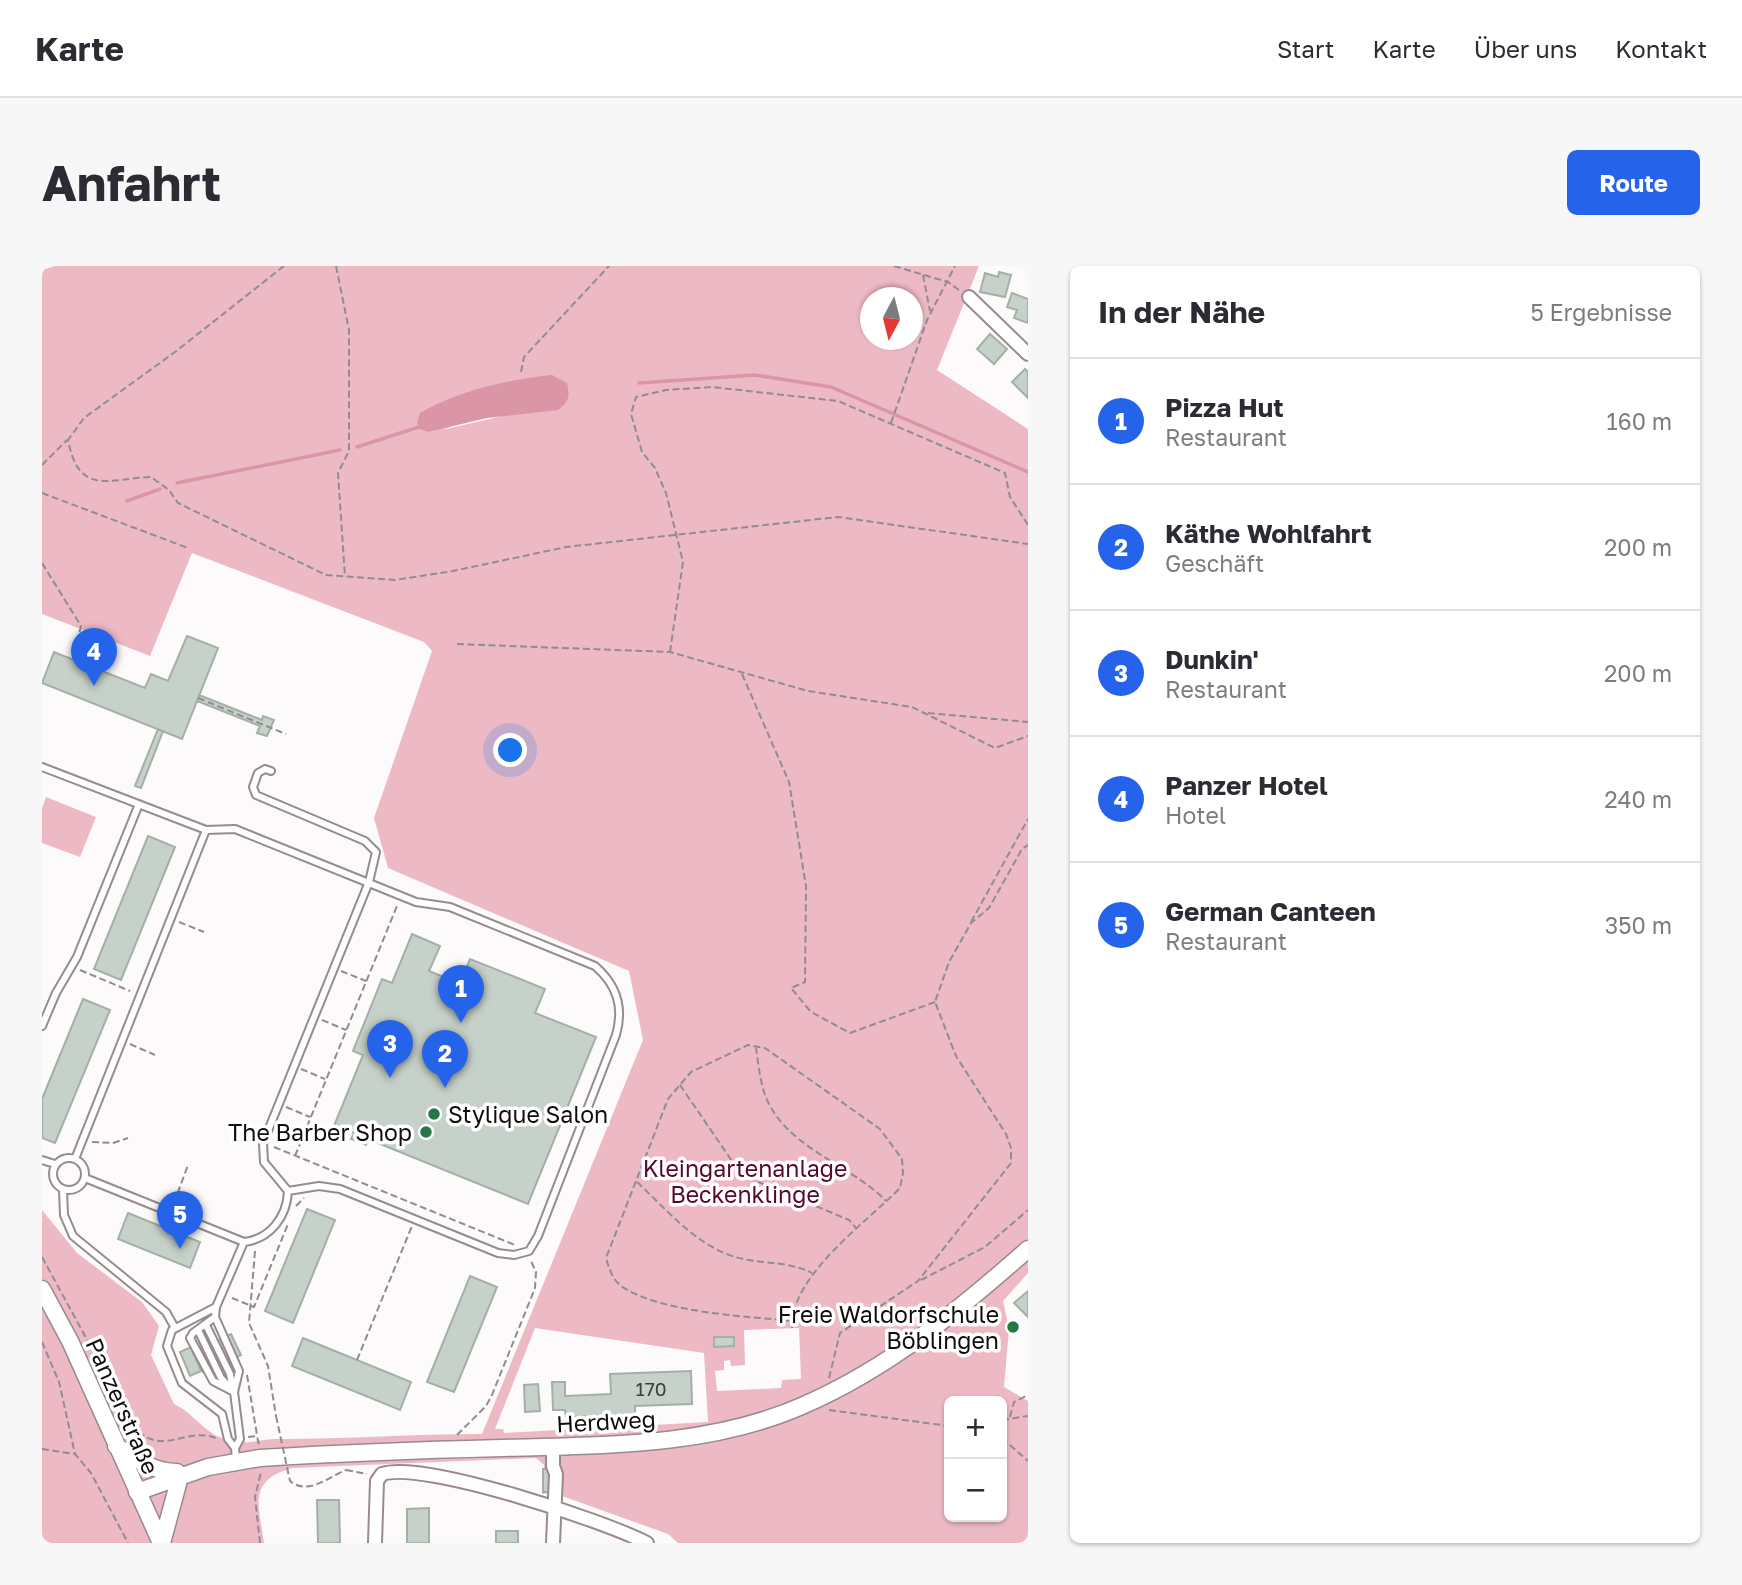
<!DOCTYPE html>
<html lang="de">
<meta charset="utf-8">
<style>
body{margin:0;font-family:"Golos Text",sans-serif;background:#f7f7f7;color:#2b2b33}
.controls{position:absolute;right:21px;bottom:21px;display:grid;overflow:hidden;border-radius:10px;box-shadow:0 2px 5px #0004}
.controls button{width:63px;height:63px;display:grid;place-items:center;padding:0;border:0;border-bottom:2px solid #e1e1e2;background:#fff;color:#2b2b33;font:35px sans-serif}
.compass{position:absolute;left:818px;top:21px;width:63px;height:63px;border-radius:50%;background:#fff;box-shadow:0 2px 5px #0004;rotate:187deg}
.you{position:absolute;left:469px;top:485px;width:24px;height:24px;margin:-18px;border:5px solid #fff;border-radius:50%;background:#1a73e8;box-shadow:0 0 0 10px #1a73e833}
.badge{display:grid;place-items:center;width:46px;height:46px;border-radius:50%;background:#2563eb;color:#fff;font-size:23px;font-weight:700}
.pin{position:absolute;translate:-50% -58px;filter:drop-shadow(0 2px 4px #0008)}
.pin::after{content:'';position:absolute;top:37px;width:24px;height:21px;background:inherit;clip-path:polygon(0 0,100% 0,50% 100%)}
.list{margin:0;padding:0;list-style:none}
h2{display:flex;justify-content:space-between;align-items:center;height:91px;margin:0;padding:0 28px;font-size:30px}
h2 small{font-size:23px;font-weight:400;color:#7c7c81}
.list li{display:grid;grid-template-columns:46px 1fr auto;gap:21px;align-items:center;box-sizing:border-box;height:126px;padding:0 28px;border-top:2px solid #e1e1e2}
.list b{display:block;font-size:26px;white-space:nowrap}
.list p{margin:0;font-size:23px;white-space:nowrap;color:#7c7c81}
.list em{font-size:23px;font-style:normal;color:#7c7c81}
.map{position:relative;flex:none;width:986px;height:1277px;overflow:hidden;border-radius:10px}
header{display:flex;align-items:center;gap:42px;box-sizing:border-box;height:98px;padding:0 35px;background:#fff;border-bottom:2px solid #e1e1e2}
header strong{font-size:33px}
nav{display:flex;gap:38px;margin-inline-start:auto;font-size:24px}
.intro{display:flex;align-items:center;justify-content:space-between;box-sizing:border-box;height:168px;padding:0 42px}
h1{margin:0;font-size:49px}
.button{padding:18px 32px;border-radius:10px;background:#2563eb;color:#fff;font-size:24px;font-weight:700}
main{display:flex;gap:42px;padding:0 42px}
aside{flex:1;background:#fff;border-radius:10px;box-shadow:0 2px 5px #0004}
.map>svg:first-child{display:block}
.green{fill:#edb9c5;fill-rule:evenodd}
.water{fill:#da96a7}
.lines{fill:none;stroke-linecap:round;stroke-linejoin:round}
.stream{stroke:#da96a7;stroke-width:3.5}
.building{fill:#c6d2c9;stroke:#a4afa6;stroke-width:2}
.lane-casing{stroke:#988a8d;stroke-width:10}
.street-casing{stroke:#988a8d;stroke-width:16}
.secondary-casing{stroke:#988a8d;stroke-width:19}
.path{stroke:#918d8e;stroke-width:2;stroke-dasharray:7 3.5;stroke-linecap:butt}
.lane{stroke:#fff;stroke-width:6}
.street{stroke:#fff;stroke-width:12}
.secondary{stroke:#fff;stroke-width:16}
.path-bridge{stroke:#918d8e;stroke-width:2;stroke-dasharray:7 3.5;stroke-linecap:butt}
.poi-dot{fill:#267646;stroke:#fff;stroke-width:2.5}
.labels{text-anchor:middle;dominant-baseline:central;stroke-width:7;stroke-linejoin:round;paint-order:stroke}
.number-label{font-size:19px;fill:#3e3e3c}
.poi-label{font-size:23px;fill:#100c0d;stroke:#fff;text-anchor:end}
.park-label{font-size:23px;fill:#580629;stroke:#fff}
.street-label{font-size:23px;fill:#100c0d;stroke:#fff}
</style>
<header>
<strong>Karte</strong>
<nav><a>Start</a><a>Karte</a><a>Über uns</a><a>Kontakt</a></nav>
</header>
<div class="intro"><h1>Anfahrt</h1><a class="button">Route</a></div>
<main>
<div class="map">
<svg width="986" height="1277" viewBox="0 0 986 1277">
<rect width="100%" height="100%" fill="#fdfafb"/>
<!-- green -->
<path class="green" d="M13,0H937L895,104L986,163V1007L961,1035L967,1063L962,1121L986,1135V1277H636L626,1268L520,1230V1225L501,1228L502,1199L494,1192L250,1202C205,1215 217,1239 222,1277H0V944L35,987L100,1036L117,1060L109,1089L132,1138C150,1146 162,1166 180,1172C208,1181 211,1173 237,1173C305,1173 372,1168 440,1168L601,774L587,705L346,602L332,552L390,385L382,376L150,287L108,390L0,348V4ZM828,32H870V74H828ZM525,117L469,148L400,164ZM493,1062L662,1087L666,1156L462,1167L461,1163H453ZM757,1062L759,1113L740,1114L739,1122L675,1125L673,1105L682,1104V1095L688,1094L689,1100L703,1099L702,1064ZM907,1135H960V1251H907Z
M4,531L54,551L38,591L0,577V542Z"/>
<!-- water -->
<path class="water" d="M510,109L525,117C528,130 527,136 516,144L445,152L386,166L378,163L375,156L378,147C418,124 464,114 510,109Z"/>
<g class="lines">
<!-- stream -->
<path class="stream" d="M597,117L713,109L789,121L986,206
M315,181L380,160
M135,217L298,184
M85,235L118,223"/>
</g>
<!-- building -->
<path class="building" d="M957,6L969,9L963,31L938,26L943,7L956,11Z
M970,27L986,33V57L972,52L975,44L965,41Z
M948,68L965,83L952,98L935,83Z
M983,103L986,106V132L970,116Z
M145,370L176,382L140,473L0,417L12,386L103,422L109,408L126,415Z
M157,429L220,454L221,450L232,454L225,470L215,467L218,460L155,435Z
M116,463L121,465L99,522L93,520Z
M106,570L133,581L79,714L52,703Z
M370,668L398,680L387,705L418,718L428,693L503,723L493,747L554,771L486,938L326,873L324,879L309,873L312,867L292,860L321,789L311,785L340,713L350,717Z
M41,733L68,744L13,877L0,872V833Z
M265,943L293,954L251,1057L223,1045Z
M86,947L158,976L148,1002L76,973Z
M428,1010L455,1021L412,1126L385,1116Z
M986,1025V1051L972,1037Z
M189,1068L199,1089L179,1098L169,1078Z
M672,1071H692V1080L672,1081Z
M261,1072L369,1116L358,1144L250,1100Z
M168,1079L178,1098L161,1106L151,1087Z
M149,1081L159,1105L148,1110L138,1086Z
M649,1105L650,1138L593,1140V1149L524,1151L523,1144H511L510,1116H523V1130L569,1128L568,1108Z
M496,1118L498,1145L483,1146L482,1119Z
M501,1203H520V1226H501Z
M275,1234H297L298,1277H276Z
M387,1242V1277H365V1243Z
M454,1265H476V1277H454Z"/>
<g class="lines">
<defs>
<path id="lane" d="M0,501L164,564L193,563L374,636L408,641L553,700C575,719 582,741 574,769L496,970L487,985L472,989L456,987L298,923L277,920L246,925C245,951 228,973 202,976
M229,505L223,503L216,507L211,521L214,529L323,575L334,586L327,616L221,877L222,896L246,925
M0,760L14,727L35,691L97,538
M11 908a16 16 0 1 1 32 0a16 16 0 1 1-32 0Z
M33,893L164,564
M0,894L13,898
M43,912L202,976L174,1041L173,1051L197,1105L192,1126L198,1173L193,1182L194,1194
M21,924L22,949L31,970L124,1046L133,1062
M174,1041L130,1064L125,1080L140,1117L180,1148L186,1173L193,1182
M173,1051L151,1067L148,1072L171,1115L192,1126
M164,1059L188,1108L191,1124
M156,1064L179,1112L188,1122"/>
<path id="street" d="M927,31L986,88
M511,1180V1200L514,1208L511,1277
M333,1277L335,1215L340,1208C381,1194 562,1255 605,1277"/>
<path id="secondary" d="M0,1023L28,1075L119,1277
M74,1180C94,1193 111,1206 135,1206
M95,1226L166,1201L218,1192C299,1187 379,1184 460,1182C562,1179 668,1181 762,1139C847,1102 917,1044 986,983
M120,1277L136,1218"/>
</defs>
<!-- lane casing -->
<use href="#lane" class="lane-casing"/>
<!-- street casing -->
<use href="#street" class="street-casing"/>
<!-- secondary casing -->
<use href="#secondary" class="secondary-casing"/>
<!-- path -->
<path class="path" d="M242,0L133,86L42,152L26,174C37,230 65,213 109,211L127,224L136,237L284,309L353,314L411,305L524,281L796,251L986,278
M294,0L307,64V185L296,207L303,311
M852,0L906,16L917,24
M881,9L888,45
M479,106L482,91L567,0
M849,157L885,54L913,0
M0,199L25,174
M0,227L146,282
M0,297L39,360L36,372
M415,378L628,386L766,425L870,441L953,482L986,470
M628,386L641,296L624,227L613,202L600,186L594,165L589,148L594,131L624,124L670,121L796,135L963,207L968,231L986,259
M700,408L747,516L764,620L763,716L749,722L769,746L808,767L893,736
M156,432L244,468
M886,447L986,456
M137,656L162,666
M929,656L986,553
M38,704L88,725
M299,705L324,715
M280,754L304,764
M88,778L113,789
M714,781C716,797 718,814 723,829C743,882 807,897 844,935
M259,803L283,813
M638,819L690,895L707,912L807,954L814,962
M244,841L268,851
M50,876L71,877L86,872
M232,881L473,979
M253,890L355,640
M595,916C624,943 652,977 690,990C717,999 745,994 770,1007
M132,937L146,899
M254,940L262,932
M123,962L125,956
M213,985L207,1057L226,1100L234,1150
M0,991L92,1160C120,1194 144,1158 176,1173
M879,1014L943,981L986,944
M190,1032L212,1041L246,958
M750,1055C703,1050 619,1047 579,1020C570,1013 567,1002 564,992L626,833L649,806L706,779L723,782L838,863L860,893L861,907L858,922C824,957 748,1010 750,1062
M0,1076L17,1116L33,1188L49,1207L86,1277
M315,1094L370,960
M205,1109L215,1169
M787,1112L798,1067L876,1015L969,897V882L964,868L914,790L893,736L907,696L929,657L947,642L980,583L986,579
M787,1144L907,1160
M968,1151L972,1136L986,1129
M960,1154L986,1150
M415,1169L444,1140L450,1129L493,1022L494,1006L489,995
M206,1171L215,1170L217,1179
M960,1172L986,1195
M0,1183L33,1188
M304,1204L325,1208
M218,1277L213,1231L219,1206"/>
<!-- lane -->
<use href="#lane" class="lane"/>
<!-- street -->
<use href="#street" class="street"/>
<!-- secondary -->
<use href="#secondary" class="secondary"/>
<!-- path-bridge -->
<path class="path-bridge" d="M234,1150L248,1215C266,1230 286,1211 304,1204"/>
</g>
<!-- markers -->
<g class="poi-dot">
<circle cx="392" cy="848" r="7"/>
<circle cx="384" cy="866" r="7"/>
<circle cx="971" cy="1061" r="7"/>
</g>
<g class="labels">
<!-- number labels -->
<g class="number-label">
<text x="609" y="1122">170</text>
</g>
<!-- poi labels -->
<g class="poi-label">
<text x="406" y="848" text-anchor="start">Stylique Salon</text>
<text x="370" y="866">The Barber Shop</text>
<text x="957" y="1048">Freie Waldorfschule<tspan x="957" dy="26">Böblingen</tspan></text>
</g>
<!-- park labels -->
<g class="park-label">
<text x="703" y="902">Kleingartenanlage<tspan x="703" dy="26">Beckenklinge</tspan></text>
</g>
<!-- street labels -->
<g class="street-label">
<text transform="translate(81 1140) rotate(66)">Panzerstraße</text>
<text transform="translate(564 1155) rotate(-3)">Herdweg</text>
</g>
</g>
</svg>
<div class="controls">
<button>+</button>
<button>−</button>
</div>
<svg class="compass" viewBox="-18 -18 36 36"><path d="M0-13l5 13h-10z" fill="#e53935"/><path d="M0 13l5-13h-10z" fill="#7c7c81"/></svg>
<div class="you"></div>
<div class="pin badge" style="left:419px;top:757px">1</div>
<div class="pin badge" style="left:403px;top:822px">2</div>
<div class="pin badge" style="left:348px;top:812px">3</div>
<div class="pin badge" style="left:52px;top:420px">4</div>
<div class="pin badge" style="left:138px;top:983px">5</div>
</div>
<aside>
<h2>In der Nähe<small>5 Ergebnisse</small></h2>
<ul class="list">
<li><span class="badge">1</span><div><b>Pizza Hut</b><p>Restaurant</p></div><em>160 m</em></li>
<li><span class="badge">2</span><div><b>Käthe Wohlfahrt</b><p>Geschäft</p></div><em>200 m</em></li>
<li><span class="badge">3</span><div><b>Dunkin'</b><p>Restaurant</p></div><em>200 m</em></li>
<li><span class="badge">4</span><div><b>Panzer Hotel</b><p>Hotel</p></div><em>240 m</em></li>
<li><span class="badge">5</span><div><b>German Canteen</b><p>Restaurant</p></div><em>350 m</em></li>
</ul>
</aside>
</main>
